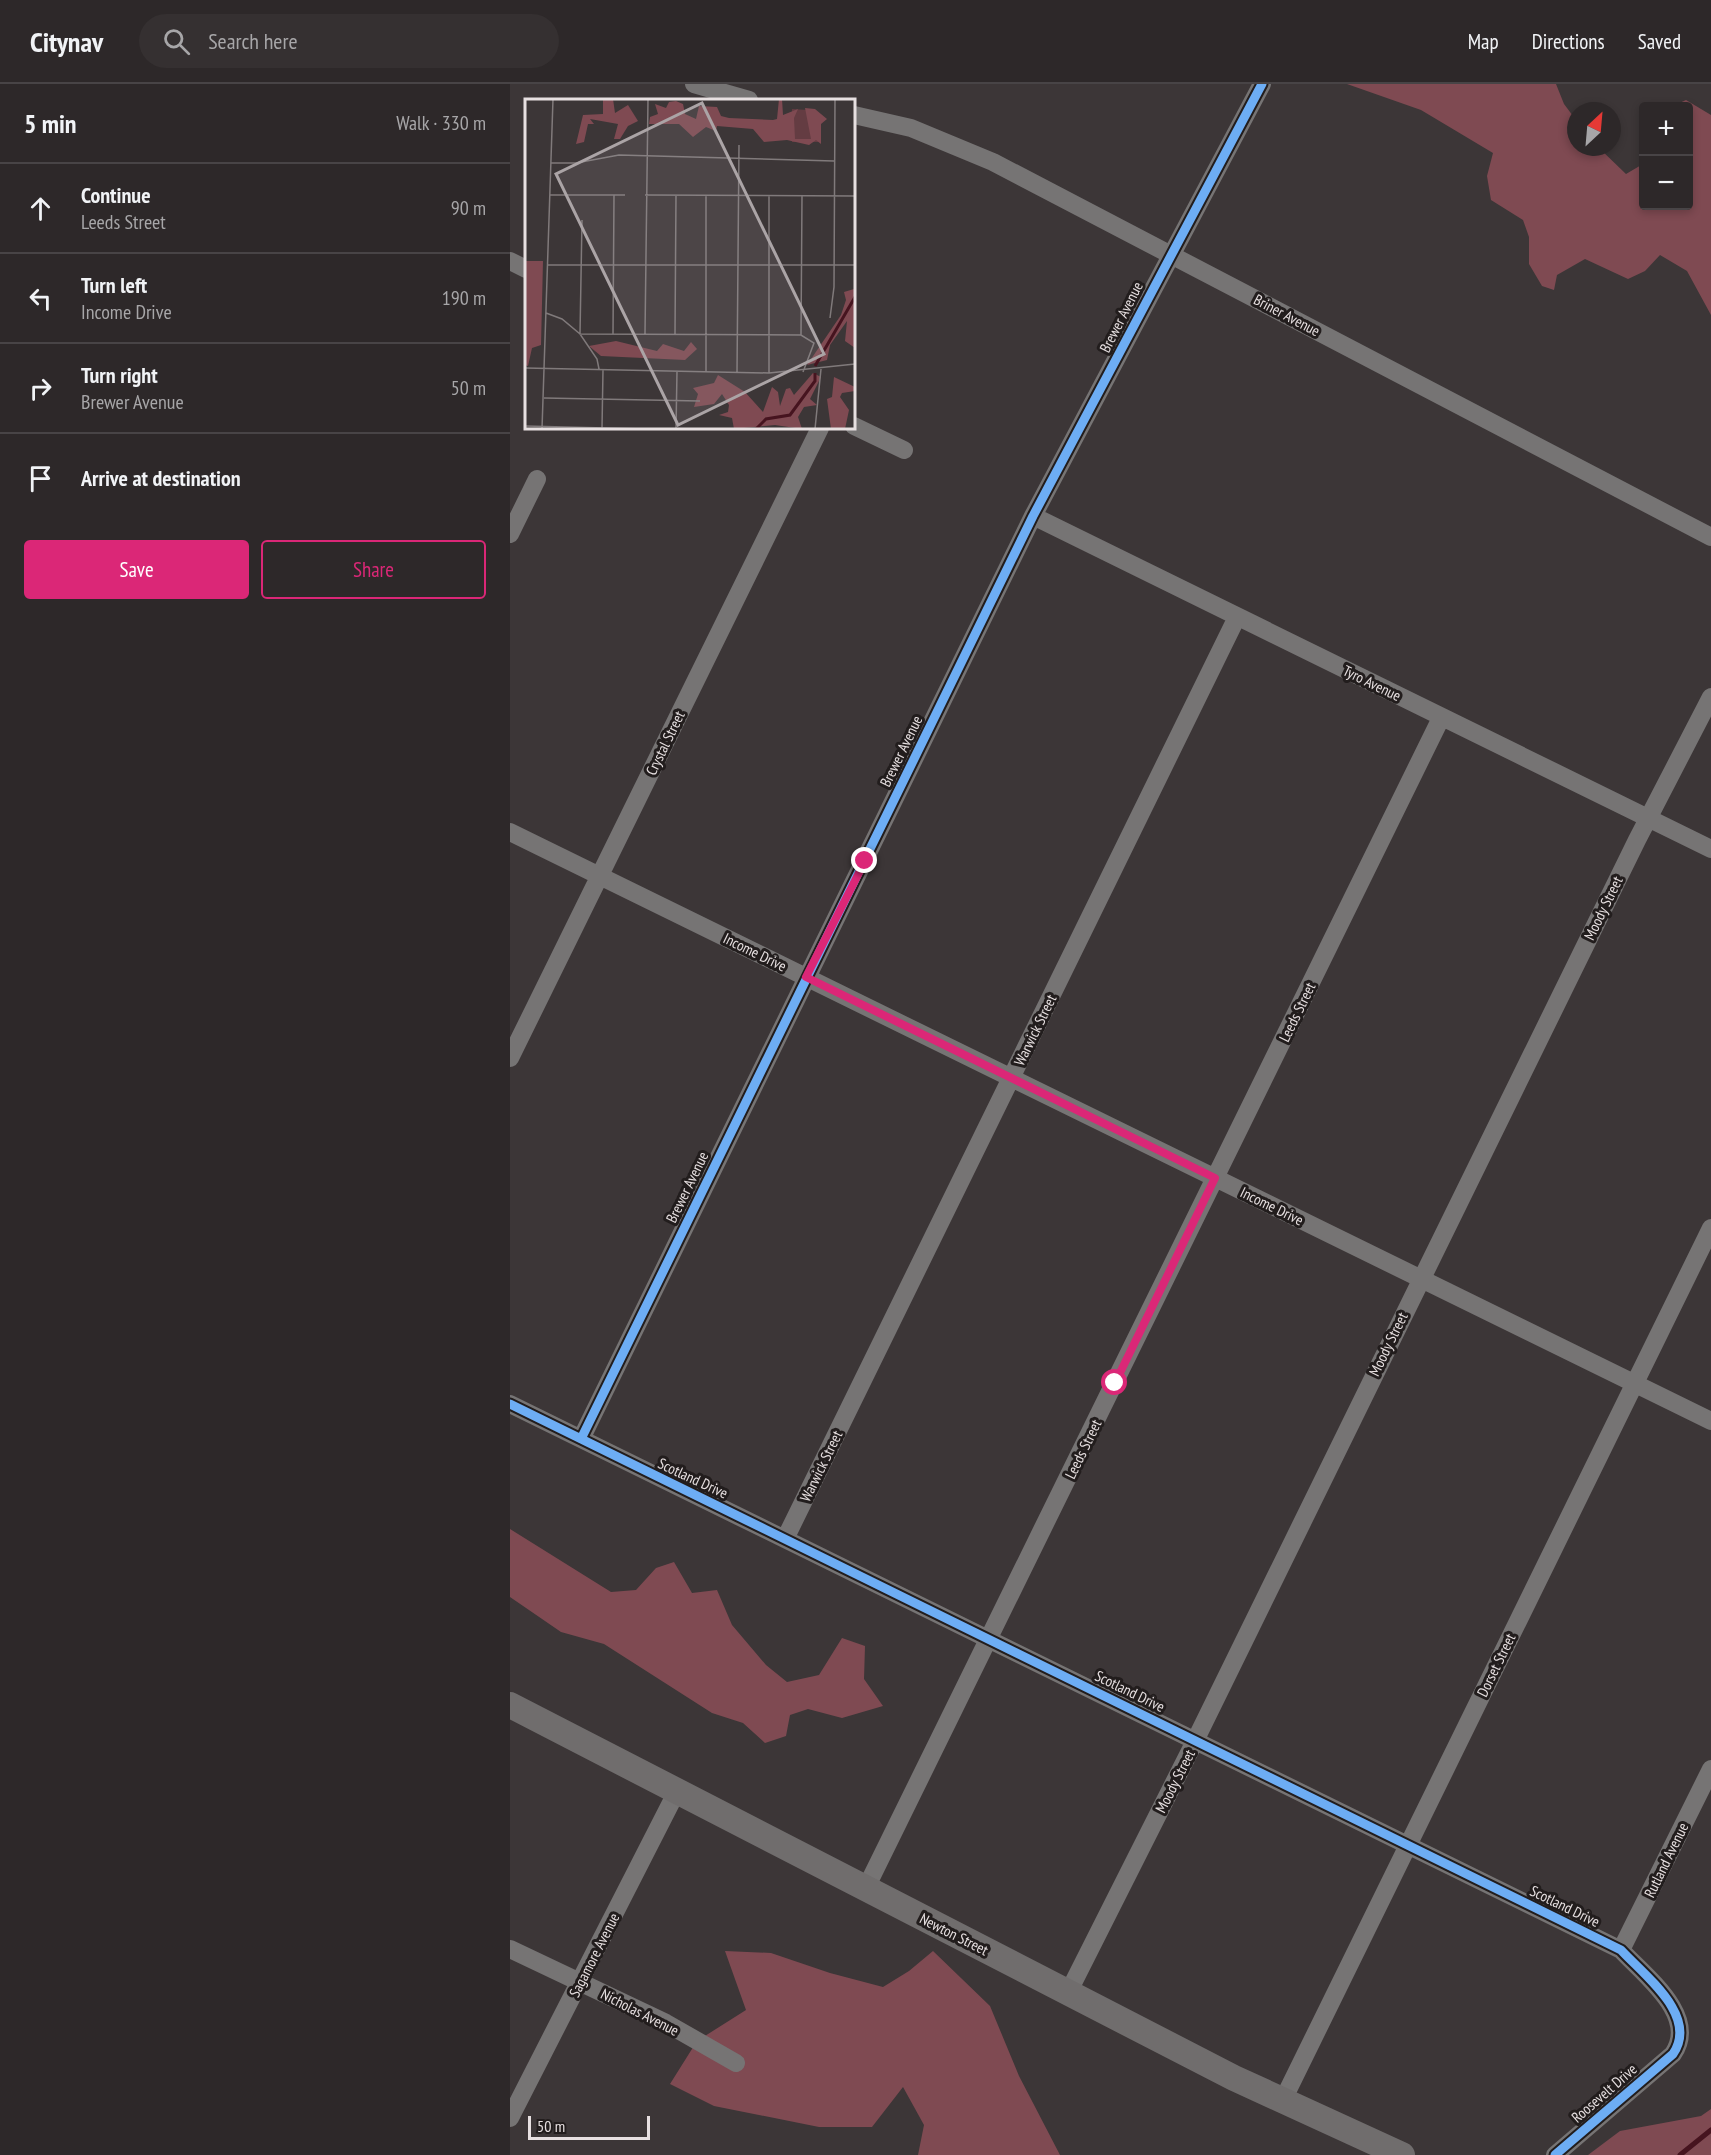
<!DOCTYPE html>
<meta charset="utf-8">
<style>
body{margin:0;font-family:"PT Sans Narrow",sans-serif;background:#353031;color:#f1f3f6}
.controls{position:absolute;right:18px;top:18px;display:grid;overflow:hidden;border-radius:6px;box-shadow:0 3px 9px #0003}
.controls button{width:54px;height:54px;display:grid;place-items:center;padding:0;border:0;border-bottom:2px solid #484446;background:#2d2829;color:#f1f3f6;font:30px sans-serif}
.compass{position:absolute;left:1057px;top:18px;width:54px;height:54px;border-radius:50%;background:#2d2829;box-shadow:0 3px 9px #0003;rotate:26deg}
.scale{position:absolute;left:18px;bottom:15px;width:122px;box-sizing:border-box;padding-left:6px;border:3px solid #e7e0e1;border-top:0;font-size:16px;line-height:21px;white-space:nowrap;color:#e7e0e1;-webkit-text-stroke:4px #221d1d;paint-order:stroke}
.stop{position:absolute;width:18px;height:18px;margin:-14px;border:4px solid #db2777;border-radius:50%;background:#fff}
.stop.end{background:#db2777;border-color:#fff;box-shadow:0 2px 6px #0008}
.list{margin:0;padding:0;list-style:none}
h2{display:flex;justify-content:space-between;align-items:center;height:78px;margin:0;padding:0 24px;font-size:26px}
h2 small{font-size:20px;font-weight:400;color:#a7a6a8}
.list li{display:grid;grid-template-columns:39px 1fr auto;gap:18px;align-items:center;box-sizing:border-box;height:90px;padding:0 24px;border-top:2px solid #484446}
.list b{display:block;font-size:22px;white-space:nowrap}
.list p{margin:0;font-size:20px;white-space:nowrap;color:#a7a6a8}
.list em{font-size:20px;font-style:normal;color:#a7a6a8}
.actions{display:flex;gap:12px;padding:18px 24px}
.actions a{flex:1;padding:14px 0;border:2px solid #db2777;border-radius:6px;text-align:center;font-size:21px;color:#db2777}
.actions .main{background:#db2777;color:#fff}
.icon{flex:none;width:33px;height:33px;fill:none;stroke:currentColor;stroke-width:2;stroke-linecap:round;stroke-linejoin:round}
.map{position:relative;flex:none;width:1201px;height:2071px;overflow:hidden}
header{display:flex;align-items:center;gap:36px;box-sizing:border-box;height:84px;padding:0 30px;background:#2d2829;border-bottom:2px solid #484446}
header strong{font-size:28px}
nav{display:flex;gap:33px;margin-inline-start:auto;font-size:21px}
.search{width:420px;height:54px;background:#353031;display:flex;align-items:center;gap:15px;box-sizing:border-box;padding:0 21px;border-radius:33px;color:#a7a6a8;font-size:22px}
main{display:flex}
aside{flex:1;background:#2d2829}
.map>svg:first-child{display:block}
.forest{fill:#7f4a52}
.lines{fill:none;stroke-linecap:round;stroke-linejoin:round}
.stream{stroke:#46141f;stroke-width:5}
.street{stroke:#767474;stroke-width:18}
.secondary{stroke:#706d6d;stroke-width:26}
.cycleway-casing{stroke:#221d1d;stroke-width:13}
.cycleway{stroke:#6dadf4;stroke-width:9}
.route{stroke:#db2777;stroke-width:8}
.labels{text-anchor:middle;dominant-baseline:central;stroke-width:6;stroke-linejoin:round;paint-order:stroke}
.street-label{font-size:15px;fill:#e7e0e1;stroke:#221d1d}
.inset-river{fill:none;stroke:#46141f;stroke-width:3}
.inset-road{fill:none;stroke:#807a7b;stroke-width:1.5}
.view{fill:#aba4a6;fill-opacity:0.15;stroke:#aba4a6;stroke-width:3}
.inset-edge{fill:none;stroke:#e7e0e1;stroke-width:3}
</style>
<header>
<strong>Citynav</strong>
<div class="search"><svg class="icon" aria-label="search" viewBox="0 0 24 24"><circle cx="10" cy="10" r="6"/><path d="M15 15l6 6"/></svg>Search here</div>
<nav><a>Map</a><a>Directions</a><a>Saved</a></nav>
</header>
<main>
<aside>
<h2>5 min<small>Walk · 330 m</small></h2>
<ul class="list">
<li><svg class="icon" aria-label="ahead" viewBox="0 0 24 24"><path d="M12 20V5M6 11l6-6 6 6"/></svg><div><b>Continue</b><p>Leeds Street</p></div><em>90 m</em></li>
<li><svg class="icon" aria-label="left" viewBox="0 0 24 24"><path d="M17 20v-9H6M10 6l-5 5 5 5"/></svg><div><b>Turn left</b><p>Income Drive</p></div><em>190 m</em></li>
<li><svg class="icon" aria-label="right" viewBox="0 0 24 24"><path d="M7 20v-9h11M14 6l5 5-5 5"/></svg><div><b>Turn right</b><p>Brewer Avenue</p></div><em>50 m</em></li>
<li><svg class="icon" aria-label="arrive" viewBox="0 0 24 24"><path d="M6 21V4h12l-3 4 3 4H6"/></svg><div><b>Arrive at destination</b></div></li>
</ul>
<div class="actions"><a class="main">Save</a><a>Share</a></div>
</aside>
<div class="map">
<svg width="1201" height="2071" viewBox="0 0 1201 2071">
<rect width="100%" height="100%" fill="#3c3637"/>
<!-- forest -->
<path class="forest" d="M837,0H1046L1054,20L1066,36V63H1088L1116,90L1133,80L1134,122H1178V22H1163L1176,16L1201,31V231L1177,187L1150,171L1135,187L1118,195L1075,175L1047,191L1044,206L1032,202L1019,180V153L1013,136L981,116L977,92L983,69L911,26Z
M0,1445L101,1508L126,1506L146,1484L164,1478L182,1509L207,1506L222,1541L256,1581L277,1598L309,1591L332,1554L355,1562L354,1595L373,1622L332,1634L298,1625L280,1631L276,1652L255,1659L233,1639L202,1629L94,1560L51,1548L0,1513Z
M215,1867L261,1869L320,1889L373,1903L399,1887L423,1867L480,1922L509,1992L550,2071H408L414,2041L393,2003L362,2043H309L204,2022L160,2000L187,1957L236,1926Z
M1201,2025V2071H1078L1110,2047L1191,2032Z"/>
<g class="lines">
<!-- stream -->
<path class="stream" d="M1170,2071L1201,2046"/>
<!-- street -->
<path class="street" d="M184,0L239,16
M344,31L401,44L483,78L1201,453
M0,177L16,185
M344,342L394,366
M523,432L1201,765
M0,450L27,395
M0,748L1201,1337
M0,974L310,344
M0,1320L1111,1866C1135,1892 1189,1932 1163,1970L1045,2071
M71,1355L523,432L752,0
M275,1455L727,533
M356,1804L931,634
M0,1865L156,1939L226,1979
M1111,1866L1201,1685
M558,1909L685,1657L1127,756L1201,613
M772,2018L1201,1144
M0,2034L167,1707"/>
<!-- secondary -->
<path class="secondary" d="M0,1621L724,1994L892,2071"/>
<defs>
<path id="cycleway" d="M0,1320L1111,1866C1135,1892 1189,1932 1163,1970L1045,2071
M71,1355L523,432L752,0"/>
</defs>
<!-- cycleway casing -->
<use href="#cycleway" class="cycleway-casing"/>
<!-- cycleway -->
<use href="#cycleway" class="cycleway"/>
</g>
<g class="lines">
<!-- route -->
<path class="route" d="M355,777L296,893L705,1094L605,1299"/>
</g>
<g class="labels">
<!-- street labels -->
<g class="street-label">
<text transform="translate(777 231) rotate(28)">Briner Avenue</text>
<text transform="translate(611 233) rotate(-63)">Brewer Avenue</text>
<text transform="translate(862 599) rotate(26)">Tyro Avenue</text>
<text transform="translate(155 659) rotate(-64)">Crystal Street</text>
<text transform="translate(391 667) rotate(-64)">Brewer Avenue</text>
<text transform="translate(1093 824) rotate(-64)">Moody Street</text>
<text transform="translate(245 868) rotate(26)">Income Drive</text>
<text transform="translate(787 928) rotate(-64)">Leeds Street</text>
<text transform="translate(525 946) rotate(-64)">Warwick Street</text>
<text transform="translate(177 1103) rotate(-64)">Brewer Avenue</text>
<text transform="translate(762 1122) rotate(26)">Income Drive</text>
<text transform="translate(878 1260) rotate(-64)">Moody Street</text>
<text transform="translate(573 1365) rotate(-64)">Leeds Street</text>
<text transform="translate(311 1382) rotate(-64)">Warwick Street</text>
<text transform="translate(183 1394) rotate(25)">Scotland Drive</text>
<text transform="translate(986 1581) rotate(-64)">Dorset Street</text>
<text transform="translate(620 1607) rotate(26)">Scotland Drive</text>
<text transform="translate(665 1697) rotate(-63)">Moody Street</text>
<text transform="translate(1156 1776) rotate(-64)">Rutland Avenue</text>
<text transform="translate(1055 1822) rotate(26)">Scotland Drive</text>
<text transform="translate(444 1850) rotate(27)">Newton Street</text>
<text transform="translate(84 1871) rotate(-63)">Sagamore Avenue</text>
<text transform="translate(130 1928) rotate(27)">Nicholas Avenue</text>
<text transform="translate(1094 2009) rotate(-41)">Roosevelt Drive</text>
</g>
</g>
<!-- overview -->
<g transform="translate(15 15)">
<rect width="330" height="330" fill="#3c3637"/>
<path d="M267,10L283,11L296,43H267Z" fill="#643c42"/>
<path d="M88,0L90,14L103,6L113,22L103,27L95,40H89L93,25L65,20L69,25H63L59,43L51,45L58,16L78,15V1ZM254,0H257L258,16L273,10L269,19L270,40H286L280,9L290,10L302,20L296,25V45L291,41L284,46L262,41L239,43L228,30L192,27L191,32L181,28L168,38L154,25H124L125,18L133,15L130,5L141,9L144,3L151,2L158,5L160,15L171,20L174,7L192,8L196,17L204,19L248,21L252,20ZM0,162H18L16,246L7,249L3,267L0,266ZM330,182V249L320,242L322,222L305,246L302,261L282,266L316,216L321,201L319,193L329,190ZM91,242L132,252L138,245L159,252L166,243L172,250L160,261L76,257L64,247ZM288,274L296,278L285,300L292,306L279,308L273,318L277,330L250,326L209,330L207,319L194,316L203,313L204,306L197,295L189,305L169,308L173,295L168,289L189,284L193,276L220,293L238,313L247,288L253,293L255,307L261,290L265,289L269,296ZM309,278L330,288V292L317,294L315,298L324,311L320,330H306L302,300L307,298Z" fill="#7f4a52"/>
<path class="inset-river" d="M290,267L330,198M231,330L241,320L265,316L290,282V274"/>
<path class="inset-road" d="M26,64H51L94,56L309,62M25,96H100M120,96L330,97M57,121L55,235L276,236L289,244L278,273M23,166H330M21,214L37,220L55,235L72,260L74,270M305,219L309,188L310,0M88,235L89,96M120,235L123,0M150,235L151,96M276,236L277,97M0,269L244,274L330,265M181,273V97M212,274L214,46M244,274V97M19,299L175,302M0,327L121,330M77,329L78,271M17,330L28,0M151,330L152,272M290,330L296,270"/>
<path class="view" d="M177,4L299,255L153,326L31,75Z"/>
<rect width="330" height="330" class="inset-edge"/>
</g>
</svg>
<div class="controls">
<button>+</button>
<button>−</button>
</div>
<svg class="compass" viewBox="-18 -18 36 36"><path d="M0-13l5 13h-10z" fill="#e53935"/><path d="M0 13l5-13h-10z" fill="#a7a6a8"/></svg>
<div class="scale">50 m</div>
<div class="stop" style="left:605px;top:1299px"></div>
<div class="stop end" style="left:355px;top:777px"></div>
</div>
</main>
